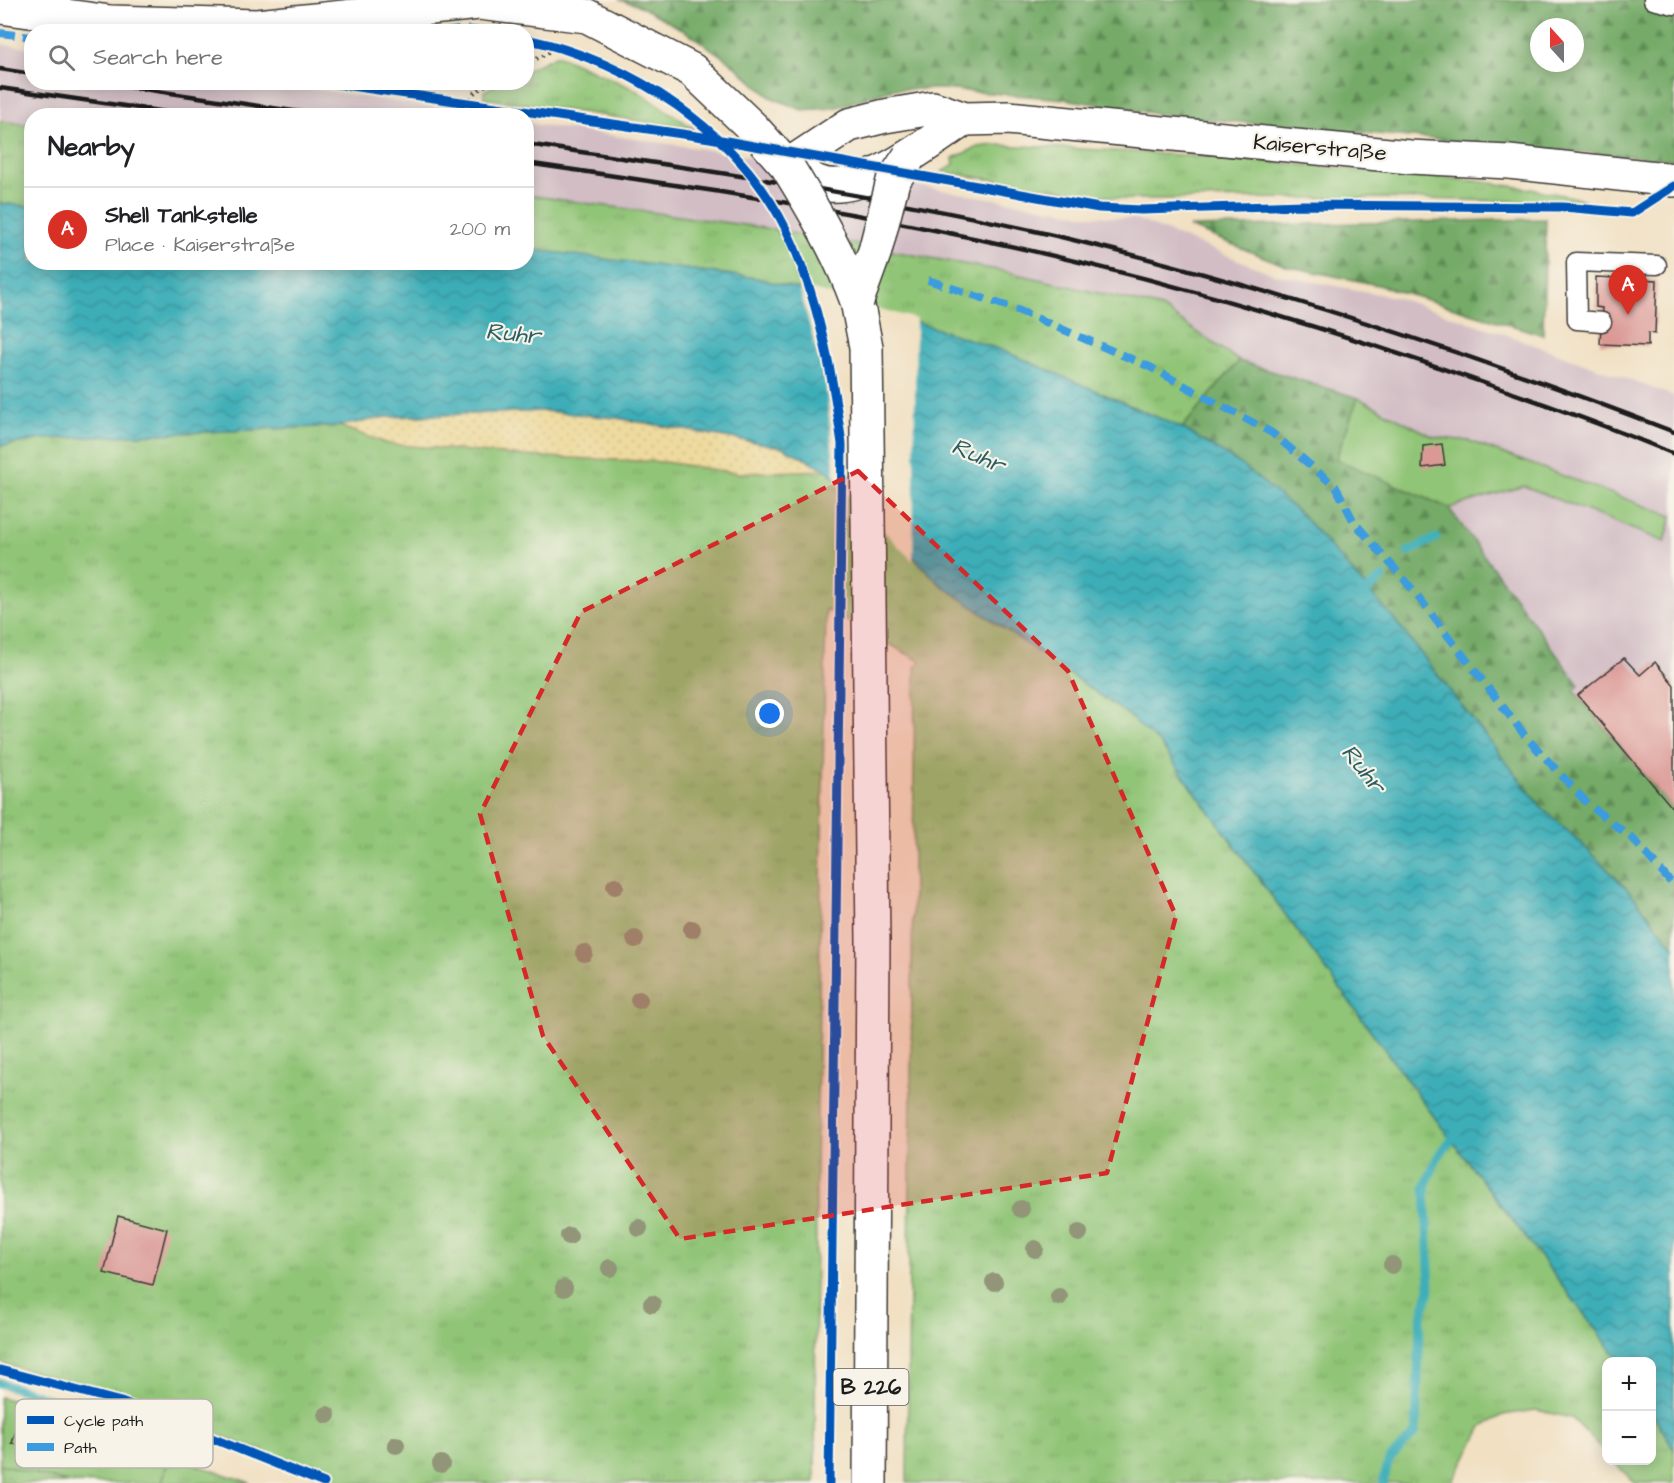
<!DOCTYPE html>
<meta charset="utf-8">
<style>
body{margin:0;font-family:"Architects Daughter",sans-serif;background:#f6f6f6;color:#202124}
.controls{position:absolute;right:18px;bottom:18px;display:grid;overflow:hidden;border-radius:12px;box-shadow:0 3px 15px #0003}
.controls button{width:54px;height:54px;display:grid;place-items:center;padding:0;border:0;border-bottom:2px solid #e0e0e0;background:#fff;color:#202124;font:30px sans-serif}
.compass{position:absolute;left:1530px;top:18px;width:54px;height:54px;border-radius:50%;background:#fff;box-shadow:0 3px 15px #0003;rotate:339deg}
.you{position:absolute;left:770px;top:714px;width:21px;height:21px;margin:-15px;border:4px solid #fff;border-radius:50%;background:#1a73e8;box-shadow:0 0 0 9px #1a73e833}
.badge{display:grid;place-items:center;width:39px;height:39px;border-radius:50%;background:#d93025;color:#fff;font-size:20px;font-weight:700}
.pin{position:absolute;translate:-50% -50px;filter:drop-shadow(0 2px 3px #0008)}
.pin::after{content:'';position:absolute;top:32px;width:21px;height:18px;background:inherit;clip-path:polygon(0 0,100% 0,50% 100%)}
.list{margin:0;padding:0;list-style:none}
h2{display:flex;justify-content:space-between;align-items:center;height:78px;margin:0;padding:0 24px;font-size:26px}
h2 small{font-size:20px;font-weight:400;color:#757577}
.list li{display:grid;grid-template-columns:39px 1fr auto;gap:18px;align-items:center;box-sizing:border-box;height:84px;padding:0 24px;border-top:2px solid #e0e0e0}
.list b{display:block;font-size:22px;white-space:nowrap}
.list p{margin:0;font-size:20px;white-space:nowrap;color:#757577}
.list em{font-size:20px;font-style:normal;color:#757577}
.icon{flex:none;width:33px;height:33px;fill:none;stroke:currentColor;stroke-width:2;stroke-linecap:round;stroke-linejoin:round}
.map{position:relative;flex:none;width:1674px;height:1483px;overflow:hidden}
.search{position:absolute;background:#fff;box-shadow:0 3px 15px #0003;left:24px;top:24px;width:510px;height:66px;display:flex;align-items:center;gap:15px;box-sizing:border-box;padding:0 21px;border-radius:24px;color:#757577;font-size:22px}
.panel{position:absolute;background:#fff;box-shadow:0 3px 15px #0003;left:24px;top:108px;width:510px;height:162px;border-radius:24px}
.map>svg:first-child{display:block}
.industrial{fill:#d2bdc5}
.grass{fill:url(#grass-tufts);stroke:#567049;stroke-width:1.5}
.forest{fill:url(#forest-firs);stroke:#486342;stroke-width:1.5;fill-rule:evenodd}
.sand{fill:url(#sand-dots);stroke:#857b5d;stroke-width:1.5}
.green{fill:#90c476;stroke:#567049;stroke-width:1.5}
.water{fill:url(#water-waves);stroke:#2d656a;stroke-width:1.5}
.pier{fill:#f1e0c2}
.lines{fill:none;stroke-linecap:round;stroke-linejoin:round}
.stream{stroke:#3eaeb8;stroke-width:9}
.building{fill:#db9995}
.lane-casing{stroke:#3c3935;stroke-width:21}
.street-casing{stroke:#3c3935;stroke-width:36}
.primary-casing{stroke:#3c3935;stroke-width:36}
.path{stroke:#3c3935;stroke-width:4;stroke-dasharray:1.5 4.5;stroke-linecap:butt}
.lane{stroke:#fff;stroke-width:18}
.street{stroke:#fff;stroke-width:33}
.primary{stroke:#fff;stroke-width:33}
.rail{stroke:#1c1c1c;stroke-width:4.5}
.street-bridge-casing{stroke:#3c3935;stroke-width:36;stroke-linecap:butt}
.primary-bridge-casing{stroke:#3c3935;stroke-width:36;stroke-linecap:butt}
.street-bridge{stroke:#fff;stroke-width:33}
.primary-bridge{stroke:#fff;stroke-width:33}
.quiet{stroke:#3c9bdf;stroke-width:8;stroke-dasharray:15 8;stroke-linecap:butt}
.cycleway-casing{stroke:#f7f3e8;stroke-width:13}
.cycleway{stroke:#0057b8;stroke-width:9}
.tree{fill:#929578}
.marked{fill:#d62828;fill-opacity:0.2;stroke:#d62828;stroke-width:4.5;stroke-dasharray:12 8;stroke-linejoin:round}
.labels{text-anchor:middle;dominant-baseline:central;stroke-width:4.5;stroke-linejoin:round;paint-order:stroke}
.shield{fill:#f7f3e8;stroke:#5e5c59;stroke-width:1.5}
.shield-label{font-size:21px;font-weight:bold;fill:#1c1c1c}
.street-label{font-size:22px;fill:#1c1c1c;stroke:#f7f3e8}
.water-label{font-size:24px;font-style:italic;fill:#2b5e62;stroke:#f7f3e8}
.key{fill:#f7f3e8;stroke:#b5b2ab;stroke-width:1.5}
.key-label{font-size:16px;fill:#1c1c1c}
</style>
<div class="map">
<svg width="1674" height="1483" viewBox="0 0 1674 1483">
<defs>
<pattern id="grass-tufts" width="24" height="20" patternUnits="userSpaceOnUse" patternTransform="scale(1.5)"><rect width="24" height="20" fill="#90c476"/><path d="M3 7l-1-3M5 7V3M7 7l1-3M15 17l-1-3M17 17v-4M19 17l1-3" fill="none" stroke="#7ca866"/></pattern>
<pattern id="forest-firs" width="22" height="20" patternUnits="userSpaceOnUse" patternTransform="scale(1.5)"><rect width="22" height="20" fill="#74aa67"/><path d="M5 1l3.5 6h-7zM16 11l3.5 6h-7z" fill="#5e8a54"/></pattern>
<pattern id="sand-dots" width="8" height="8" patternUnits="userSpaceOnUse" patternTransform="scale(1.5)"><rect width="8" height="8" fill="#eeda9e"/><path d="M2 2h.1M6 6h.1" fill="none" stroke="#ccba88" stroke-width="1.8" stroke-linecap="round"/></pattern>
<pattern id="water-waves" width="16" height="10" patternUnits="userSpaceOnUse" patternTransform="scale(1.5)"><rect width="16" height="10" fill="#3eaeb8"/><path d="M0 5q4-4 8 0t8 0" fill="none" stroke="#338d95"/></pattern>
</defs>
<rect width="100%" height="100%" fill="#f7f3e8"/>
<filter id="ink" filterUnits="userSpaceOnUse"><feTurbulence type="fractalNoise" baseFrequency=".0167" numOctaves="2"/><feDisplacementMap in="SourceGraphic" scale="12" xChannelSelector="R" yChannelSelector="G"/><feConvolveMatrix kernelMatrix="1 2 1 2 8 2 1 2 1" color-interpolation-filters="sRGB"/></filter>
<filter id="wash" filterUnits="userSpaceOnUse"><feTurbulence type="fractalNoise" baseFrequency=".008" numOctaves="4" result="noise"/><feDisplacementMap in="SourceGraphic" scale="24" xChannelSelector="R" yChannelSelector="G"/><feGaussianBlur stdDeviation="1.35" result="paint"/><feColorMatrix in="noise" values="0 0 0 0 0 0 0 0 0 0 0 0 0 0 0 0 0 1.4 0 .05"/><feComposite in="paint" operator="in"/></filter>
<g filter="url(#wash)">
<rect width="100%" height="100%" fill="#f1e0c2"/>
<!-- industrial -->
<path class="industrial" d="M0,44L31,48L32,82L272,83L481,115L32,116L31,125L0,121Z
M526,123L697,148L1093,216L1136,219L1276,275L1395,297L1505,334L1674,396V810L1574,690L1579,685L1449,508L1524,486L1665,541L1672,516L1469,441L1434,437L1358,398L1239,361L1162,308L1008,272L758,227L527,195Z"/>
<!-- grass -->
<path class="grass" d="M557,55L634,89L695,129L484,98V91L500,83L526,82L527,70Z
M0,121L31,125V207L0,203Z
M994,145C1113,149 1232,158 1351,169C1430,177 1508,181 1585,200V203L1379,198L1123,199L942,172L954,164L953,158L978,147Z
M527,195L758,227L1008,272L1162,308L1239,361L1182,428L1004,351L883,311L756,278L527,249Z
M339,426L389,444L525,456L665,462L737,473L827,470L940,584L1127,714L1160,744L1452,1141L1620,1361L1606,1362V1453L1572,1418L1536,1410L1503,1415L1482,1427L1452,1483H907L915,668L920,661L826,609L816,1170L815,1483H339L120,1395L0,1363V446L43,439Z
M1652,1412L1674,1450V1483H1635L1613,1461L1652,1460Z
M169,1456L251,1483H162Z
M0,1464L69,1483H0Z"/>
<!-- forest -->
<path class="forest" d="M619,0H1674V160L1170,116L1064,99L941,89H892L834,108L802,110L770,97L730,62L685,31L638,5ZM1539,27H1575V63H1539Z
M1546,219L1543,335L1378,285L1286,266L1189,227Z
M1239,361L1358,398L1336,459L1449,508L1579,685L1574,691L1674,810V947L1630,892L1580,842L1542,808L1393,618L1301,514L1242,465L1182,428Z"/>
<!-- sand -->
<path class="sand" d="M544,411L617,418L783,447L827,470L737,473L665,462L525,456L389,444L339,426L387,417Z"/>
<!-- green -->
<path class="green" d="M1358,398L1434,437L1469,441L1672,516L1665,542L1524,486L1449,508L1336,459Z
M0,1397L92,1422L169,1456L162,1483H69L0,1464Z"/>
<!-- water -->
<path class="water" d="M0,203L31,207L32,262H526L527,249L756,278L883,311L1004,351L1182,428L1242,465L1301,514L1393,618L1542,808L1580,842L1630,892L1674,947V1450L1652,1412V1362L1620,1361L1452,1141L1160,744L1127,714L940,584L827,470L782,447L617,418L544,411L387,417L339,426L43,439L0,446Z"/>
<!-- pier -->
<path class="pier" d="M799,286L916,319L913,561L836,483L826,386Z"/>
<g class="lines">
<!-- stream -->
<path class="stream" d="M1408,552L1436,538
M1360,597L1383,577
M0,1383L158,1434L161,1443L157,1457
M1383,1483L1389,1460L1416,1432L1420,1322L1430,1289L1425,1187L1437,1158L1458,1131"/>
</g>
<g id="blocks">
<!-- building -->
<path class="building" d="M1596,277L1657,280L1655,334L1648,333V346L1600,344L1602,308L1596,307Z
M1442,444L1445,465L1422,468L1423,446Z
M1624,658L1640,675L1655,662L1674,685V810L1578,695Z
M118,1216L167,1229L153,1285L104,1273Z
M19,1422L36,1428L28,1449L12,1443Z"/>
</g>
</g>
<g filter="url(#ink)">
<use href="#blocks" fill-opacity="0" stroke="#3c3935" stroke-width="1.5"/>
<g class="lines">
<defs>
<path id="lane" d="M1653,0L1674,5
M1602,322L1577,320L1576,262L1657,265"/>
<path id="street" d="M787,166L849,125L885,116L933,108L965,119L1008,118L1410,157L1509,162L1674,180
M787,166C799,172 816,184 829,185C873,189 929,141 965,119"/>
<path id="primary" d="M0,7L110,22L257,26L479,3L587,16L692,70L753,128L787,166
M857,301L866,347L873,941L870,1483"/>
</defs>
<!-- lane casing -->
<use href="#lane" class="lane-casing"/>
<!-- street casing -->
<use href="#street" class="street-casing"/>
<!-- primary casing -->
<use href="#primary" class="primary-casing"/>
<!-- path -->
<path class="path" d="M526,64L559,48
M469,104L474,93L490,82"/>
<!-- lane -->
<use href="#lane" class="lane"/>
<!-- street -->
<use href="#street" class="street"/>
<!-- primary -->
<use href="#primary" class="primary"/>
<!-- rail -->
<path class="rail" d="M0,69L32,74
M95,82L328,116
M0,88L194,116
M526,144C706,170 885,196 1061,237C1270,287 1473,354 1674,432
M526,163C664,183 802,203 939,231C1124,268 1306,320 1484,383C1548,405 1612,428 1674,454"/>
<defs>
<path id="street-bridge" d="M857,301L875,251L893,181L909,157"/>
<path id="primary-bridge" d="M787,166C814,210 839,252 857,301"/>
</defs>
<!-- street-bridge casing -->
<use href="#street-bridge" class="street-bridge-casing"/>
<!-- primary-bridge casing -->
<use href="#primary-bridge" class="primary-bridge-casing"/>
<!-- street-bridge -->
<use href="#street-bridge" class="street-bridge"/>
<!-- primary-bridge -->
<use href="#primary-bridge" class="primary-bridge"/>
<!-- quiet -->
<path class="quiet" d="M444,32L465,29L491,32
M0,33L32,37
M928,280L1015,309L1150,367L1272,433L1336,487L1354,522L1409,585L1526,737L1588,804L1633,839L1674,886"/>
<defs>
<path id="cycleway" d="M526,39C632,62 737,131 786,229C818,295 832,372 842,444L829,1483
M323,82L710,138L1099,208L1142,210L1303,205L1563,207L1632,213L1674,186
M0,1370L121,1402L324,1483"/>
</defs>
<!-- cycleway casing -->
<use href="#cycleway" class="cycleway-casing"/>
<!-- cycleway -->
<use href="#cycleway" class="cycleway"/>
</g>
<!-- trees -->
<g class="tree">
<circle cx="615" cy="886" r="9"/>
<circle cx="692" cy="929" r="9"/>
<circle cx="635" cy="939" r="9"/>
<circle cx="584" cy="953" r="9"/>
<circle cx="639" cy="1000" r="9"/>
<circle cx="1021" cy="1209" r="9"/>
<circle cx="639" cy="1228" r="9"/>
<circle cx="1079" cy="1233" r="9"/>
<circle cx="569" cy="1236" r="9"/>
<circle cx="1035" cy="1249" r="9"/>
<circle cx="1392" cy="1265" r="9"/>
<circle cx="610" cy="1268" r="9"/>
<circle cx="994" cy="1282" r="9"/>
<circle cx="564" cy="1288" r="9"/>
<circle cx="1059" cy="1297" r="9"/>
<circle cx="652" cy="1304" r="9"/>
<circle cx="327" cy="1415" r="9"/>
<circle cx="396" cy="1445" r="9"/>
<circle cx="441" cy="1464" r="9"/>
</g>
</g>
<!-- marked area -->
<path class="marked" d="M858,471L1068,671L1176,916L1107,1173L680,1239L543,1036L480,814L581,612Z"/>
<g class="labels">
<!-- shield labels -->
<rect class="shield" x="833.5" y="1369" width="75" height="36" rx="4.5"/>
<g class="shield-label">
<text x="871" y="1387">B 226</text>
</g>
<!-- street labels -->
<g class="street-label">
<text transform="translate(1320 148) rotate(5)">Kaiserstraße</text>
</g>
<!-- water labels -->
<g class="water-label">
<text transform="translate(513 334) rotate(5)">Ruhr</text>
<text transform="translate(978 456) rotate(23)">Ruhr</text>
<text transform="translate(1363 769) rotate(51)">Ruhr</text>
</g>
</g>
<!-- legend -->
<rect x="15" y="1399" width="198" height="69" rx="9" class="key"/>
<rect x="27" y="1416" width="27" height="8" fill="#0057b8"/>
<rect x="27" y="1443" width="27" height="8" fill="#3c9bdf"/>
<g class="key-label">
<text x="64" y="1426">Cycle path</text>
<text x="64" y="1453">Path</text>
</g>
</svg>
<div class="controls">
<button>+</button>
<button>−</button>
</div>
<svg class="compass" viewBox="-18 -18 36 36"><path d="M0-13l5 13h-10z" fill="#e53935"/><path d="M0 13l5-13h-10z" fill="#757577"/></svg>
<div class="you"></div>
<div class="pin badge" style="left:1628px;top:315px">A</div>
<div class="search"><svg class="icon" aria-label="search" viewBox="0 0 24 24"><circle cx="10" cy="10" r="6"/><path d="M15 15l6 6"/></svg>Search here</div>
<section class="panel">
<h2>Nearby<small></small></h2>
<ul class="list">
<li><span class="badge">A</span><div><b>Shell Tankstelle</b><p>Place · Kaiserstraße</p></div><em>200 m</em></li>
</ul>
</section>
</div>
